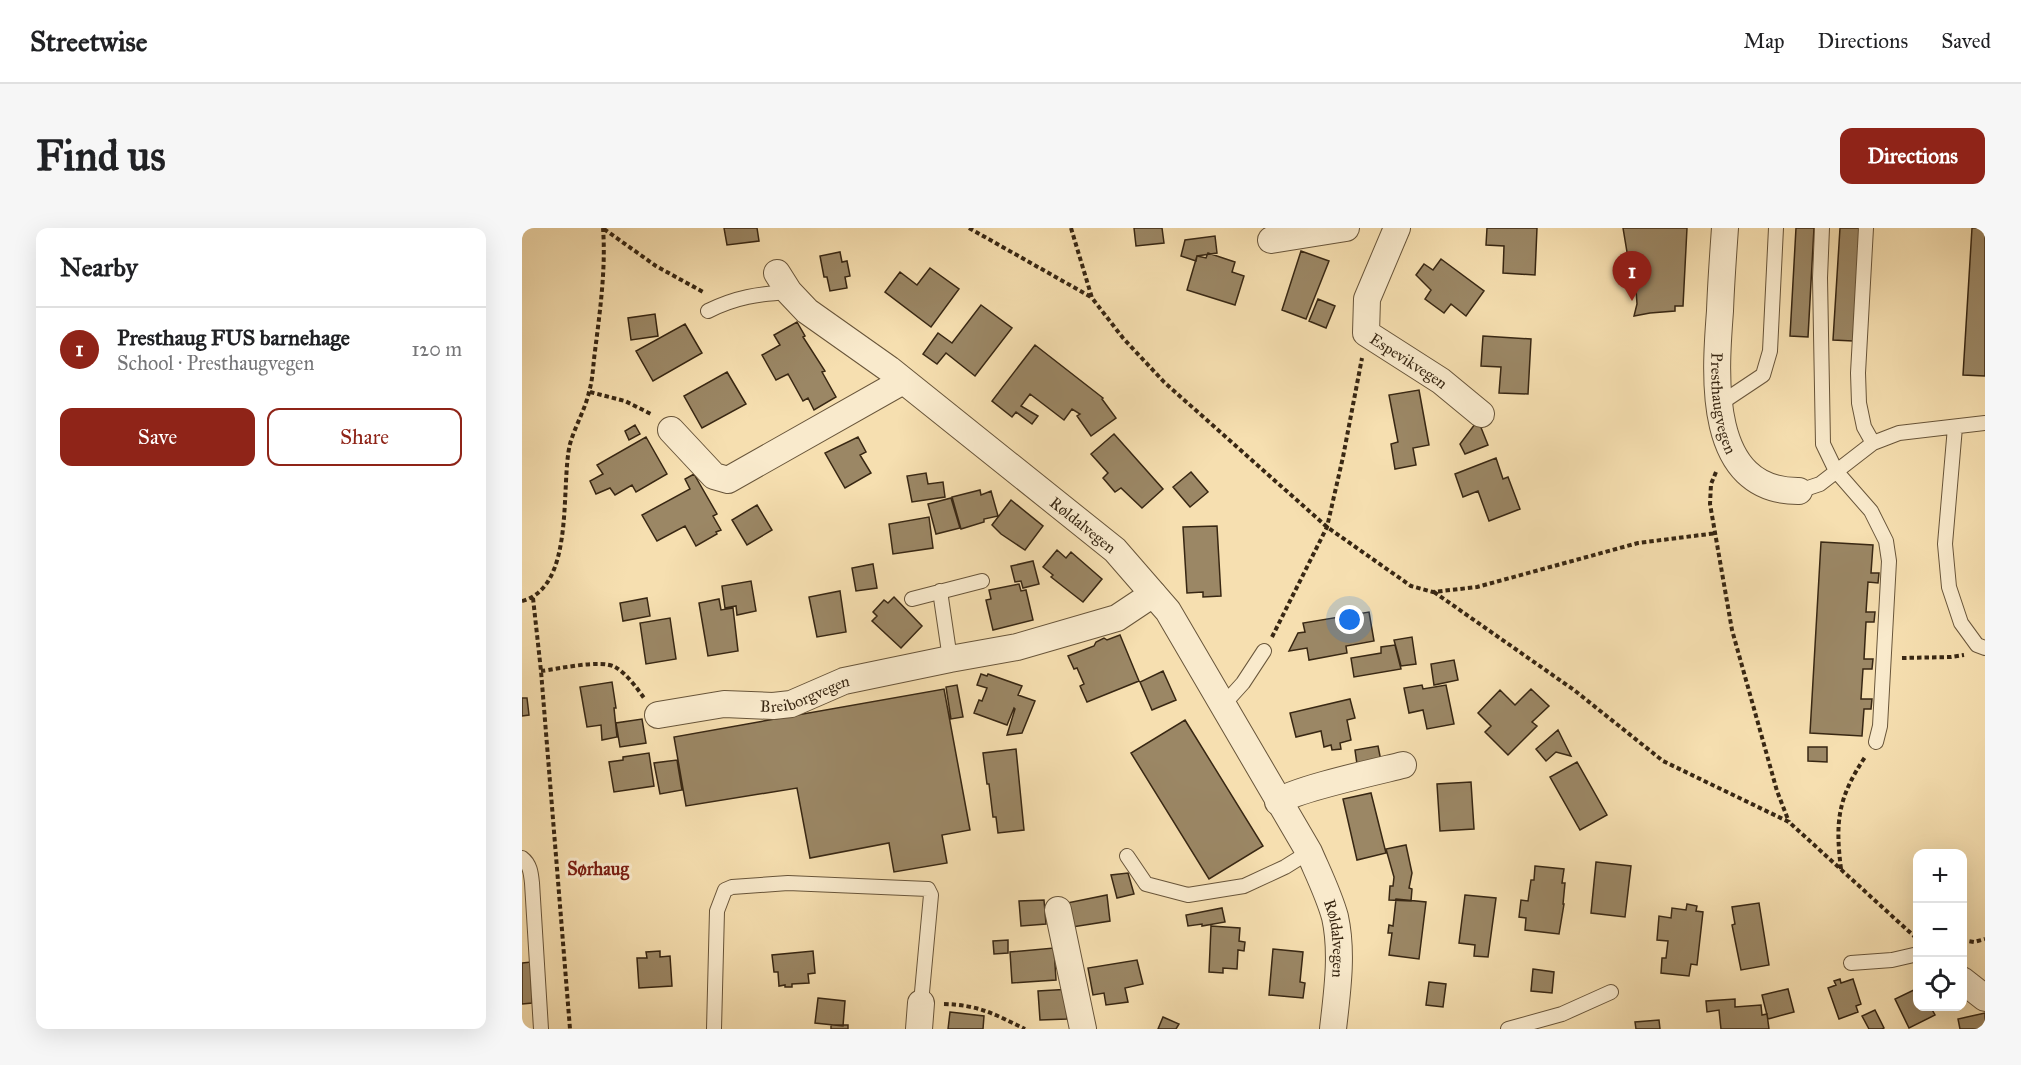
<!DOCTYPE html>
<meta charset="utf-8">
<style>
body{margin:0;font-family:"IM FELL Great Primer",serif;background:#f6f6f6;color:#202124}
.controls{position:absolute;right:18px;bottom:18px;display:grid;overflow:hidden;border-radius:12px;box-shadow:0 6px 24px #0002}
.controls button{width:54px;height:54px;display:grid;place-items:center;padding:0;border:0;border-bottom:2px solid #e0e0e0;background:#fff;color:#202124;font:30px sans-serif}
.you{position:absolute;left:828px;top:392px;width:21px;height:21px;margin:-15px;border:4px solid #fff;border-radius:50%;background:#1a73e8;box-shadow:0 0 0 9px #1a73e833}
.badge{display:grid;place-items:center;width:39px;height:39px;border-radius:50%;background:#8f2418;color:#fff;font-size:20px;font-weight:700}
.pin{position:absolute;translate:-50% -50px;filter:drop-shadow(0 2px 3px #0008)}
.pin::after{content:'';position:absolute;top:32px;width:21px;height:18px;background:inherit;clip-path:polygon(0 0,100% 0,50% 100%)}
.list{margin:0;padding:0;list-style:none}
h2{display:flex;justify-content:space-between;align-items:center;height:78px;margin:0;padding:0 24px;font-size:26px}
h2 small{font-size:20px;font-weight:400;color:#757577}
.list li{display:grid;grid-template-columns:39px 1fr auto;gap:18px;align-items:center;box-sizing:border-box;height:84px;padding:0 24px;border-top:2px solid #e0e0e0}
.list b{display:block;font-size:22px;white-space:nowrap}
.list p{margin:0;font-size:20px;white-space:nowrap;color:#757577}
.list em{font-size:20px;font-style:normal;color:#757577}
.actions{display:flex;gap:12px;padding:18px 24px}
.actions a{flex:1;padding:14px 0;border:2px solid #8f2418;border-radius:12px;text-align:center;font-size:21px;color:#8f2418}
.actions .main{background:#8f2418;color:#fff}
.icon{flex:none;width:33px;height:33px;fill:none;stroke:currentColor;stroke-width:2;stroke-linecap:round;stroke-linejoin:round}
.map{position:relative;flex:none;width:1463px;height:801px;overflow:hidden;border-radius:12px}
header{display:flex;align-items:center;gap:36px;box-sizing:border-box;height:84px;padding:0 30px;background:#fff;border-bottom:2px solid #e0e0e0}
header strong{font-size:28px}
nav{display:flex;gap:33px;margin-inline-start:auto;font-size:21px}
.intro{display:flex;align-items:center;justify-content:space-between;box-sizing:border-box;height:144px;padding:0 36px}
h1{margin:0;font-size:42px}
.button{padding:15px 27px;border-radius:12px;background:#8f2418;color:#fff;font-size:21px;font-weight:700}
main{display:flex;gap:36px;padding:0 36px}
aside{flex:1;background:#fff;border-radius:12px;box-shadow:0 6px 24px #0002}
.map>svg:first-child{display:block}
.building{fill:#9b8765;stroke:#382713;stroke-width:1.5}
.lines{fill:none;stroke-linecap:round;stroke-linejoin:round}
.service-casing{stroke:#68553a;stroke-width:16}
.minor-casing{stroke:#68553a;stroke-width:28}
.path{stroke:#382713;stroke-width:4;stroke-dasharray:4.5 3;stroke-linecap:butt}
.service{stroke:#f9eacc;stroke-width:14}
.minor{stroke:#f9eacc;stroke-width:26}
.labels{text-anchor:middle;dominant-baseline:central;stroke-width:6;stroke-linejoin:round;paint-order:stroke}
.street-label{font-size:16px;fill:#382713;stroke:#f9eacc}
.neighbourhood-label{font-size:18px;font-weight:bold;fill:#7a1f14;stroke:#f9eacc}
</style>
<header>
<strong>Streetwise</strong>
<nav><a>Map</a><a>Directions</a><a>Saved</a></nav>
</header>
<div class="intro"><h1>Find us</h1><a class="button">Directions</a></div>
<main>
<aside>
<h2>Nearby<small></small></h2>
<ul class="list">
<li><span class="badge">1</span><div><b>Presthaug FUS barnehage</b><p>School · Presthaugvegen</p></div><em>120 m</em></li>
</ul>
<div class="actions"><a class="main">Save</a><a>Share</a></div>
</aside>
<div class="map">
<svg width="1463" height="801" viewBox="0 0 1463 801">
<rect width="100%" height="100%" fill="#f6dfb0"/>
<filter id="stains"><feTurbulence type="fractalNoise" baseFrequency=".00333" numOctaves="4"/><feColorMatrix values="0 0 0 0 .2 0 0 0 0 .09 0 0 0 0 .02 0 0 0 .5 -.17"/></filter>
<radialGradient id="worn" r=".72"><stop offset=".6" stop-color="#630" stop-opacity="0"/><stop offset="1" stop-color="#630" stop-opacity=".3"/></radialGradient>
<!-- building -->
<path class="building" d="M202,0H235L237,13L205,17Z
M612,0H640L642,15L614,18Z
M965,0H1015L1013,47L981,45L982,18L964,17Z
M1101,0H1165L1161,78H1153V83L1128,85L1112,88L1115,76L1113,47L1107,46L1099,30H1106Z
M1274,0H1292L1286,109L1268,108Z
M1318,0H1338L1331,113L1311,112Z
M1450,0H1463V148L1441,147Z
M693,8L695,25L675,28L674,33L659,28L663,12Z
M779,23L807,33L784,91L760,82Z
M318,24L320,34L325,33L328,48L323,49L325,60L308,63L305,49H302L298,28Z
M686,25L713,34L710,44L722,48L713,77L665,62L675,28L684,30Z
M919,31L962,63L944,88L929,76L922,85L903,71L909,62L894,47L902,36L911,42Z
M408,40L437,61L409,99L363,64L378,44L395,57Z
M796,71L813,78L804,100L787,93Z
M459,77L490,100L453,148L424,125L415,136L401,126L416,105L430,115Z
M133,86L136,108L109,112L106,90Z
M275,94L283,108L281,109L303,143L300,144L314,169L292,182L286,170L281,173L266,146L254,152L240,127L258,117L252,107Z
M163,96L180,125L131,153L114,123Z
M961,108L1009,111L1006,166L977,165L979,139L959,138Z
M513,117L581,170L580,171L594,190L569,208L555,188L558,186L550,181L542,192L508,166L499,178L516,188L510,196L494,184L490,189L470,173Z
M205,144L224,176L180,200L162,168Z
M897,162L907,217L891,220L894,237L873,241L869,216L876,214L867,167Z
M956,192L966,217L943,226L938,216Z
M113,197L118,206L107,212L103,203Z
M592,206L641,261L620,280L599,260L593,264L581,250L586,245L569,226Z
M124,209L145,246L114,264L110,257L93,267L88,260L74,266L68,253L81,246L75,237Z
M336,209L344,224L338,227L349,245L323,260L303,225Z
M974,230L981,251L986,249L998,281L967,293L956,263L941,269L933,246Z
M669,244L686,264L668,279L651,259Z
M404,245L406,256L421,254L423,269L390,274L385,248Z
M172,246L195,286L191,288L199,302L194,304L195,306L174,318L163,298L135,313L120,287L168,261L163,251Z
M458,262L459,267L469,263L476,288L462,291V294L439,301L430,269Z
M429,270L438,300L414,306L406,276Z
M489,272L521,298L503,322L479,306L470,297Z
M235,277L250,302L225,317L210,292Z
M407,289L411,320L371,326L367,296Z
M695,298L699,368L681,369V364L665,365L661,299Z
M1299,314L1351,317L1349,345H1357L1356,355L1346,354L1344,384H1353L1352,394H1344L1342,431H1351L1350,441H1341L1339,471H1350L1349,481H1342L1340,508L1288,505Z
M535,322L544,330L549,324L580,351L561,374L529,349L531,347L521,339Z
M511,333L517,356L501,360L499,353L493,354L489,338Z
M351,336L355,360L334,363L330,340Z
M229,353L234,383L215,387L214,378L203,380L200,358Z
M497,356L499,363L504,362L511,392L471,402L464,372L469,371L467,362Z
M318,363L324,404L295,409L287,369Z
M372,369L400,398L379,420L350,393L355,388L351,384L362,372L366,375Z
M125,370L128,388L101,393L98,375Z
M197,371L199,382L211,380L216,423L186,428L177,375Z
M847,384L852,413L824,418L825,425L787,432L785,420L767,423L776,405L783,404L781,395Z
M148,390L154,431L124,436L118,395Z
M598,407L617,453L565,474L558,458L562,456L555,440L552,441L546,428L572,418L574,414L582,410L585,412Z
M890,409L894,436L879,438L872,412Z
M873,417L879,441L832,449L829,430L859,425V419Z
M932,432L936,452L912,457L909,436Z
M641,443L654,472L630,482L618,454Z
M459,446L465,448L466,446L500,458L496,467L513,473L500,505L485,507L493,481L492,480L485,497L452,485L457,472L460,473L465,460L455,457Z
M90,454L94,480H92L95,509L80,512L79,497L65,499L58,459Z
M435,457L441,489L429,491L424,459Z
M900,457L901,461L924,457L932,496L905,501L901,482L887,485L882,460Z
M422,461L448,602L420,607L425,635L372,644L367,615L288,630L275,560L164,578L152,509Z
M1009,461L1027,478L1010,494L1015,498L986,527L963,504L969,498L956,485L978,462L993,477Z
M0,470H5L7,487L0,488Z
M828,471L833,490L825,492L829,512L818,515L819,521L810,522L809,517L802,519L799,503L774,509L768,485Z
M120,491L124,515L98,519L94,495Z
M663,492L741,618L687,651L609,525Z
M1036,502L1049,528L1034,524L1024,533L1014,521Z
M856,518L859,533L835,536L833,522Z
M1286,519H1305V534L1286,533Z
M494,521L502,602L476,605L474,589H471L467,556H465L461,525Z
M127,525L132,558L92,564L87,534L101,532V529Z
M155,532L160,562L138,566L132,535Z
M1055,534L1085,587L1058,602L1028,549Z
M949,554L952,601L918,603L915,556Z
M849,565L864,625L835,632L821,571Z
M884,617L890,645L887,660L890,661L889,673L867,672L868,658H871L872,649L864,621Z
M1074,634L1109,638L1103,689L1069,685Z
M1013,638L1042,641L1040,655H1043L1041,676H1042L1037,706L1003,702L1004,690L997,689L999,672L1006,673L1009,652H1012Z
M606,645L612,666L595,670L589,647Z
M585,667L588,693L544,700L540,676Z
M943,667L974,670L966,729L952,728L953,717L937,715Z
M874,671L904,674L897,731L867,727L870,705H866L867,697L871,698Z
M522,672L524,696L499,698L497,673Z
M1237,675L1247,737L1219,742L1210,697L1213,696L1210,679Z
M1165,676L1175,678L1174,683L1181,684L1175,737L1169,736L1167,748L1139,745L1140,730H1144L1146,713L1135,712L1137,688L1149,690L1150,680L1164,682Z
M700,680L703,694L680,698V696L666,698L664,687Z
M689,698L718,700L717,713L723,714L722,723L716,722L715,741L701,740V745L687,744Z
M486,712V725L472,726L471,713Z
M532,720L534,752L490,755L488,724Z
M751,721L781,724L778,754L783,755L781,770L747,767Z
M138,723V729L148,728L150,758L117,760L115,730H125L124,724Z
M291,723L293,745L286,746L287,755L270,756V759H263V757L257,758L256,744H252L250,727Z
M615,732L621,756L603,760L606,774L584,777L582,765L571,767L566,740Z
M9,734L10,775L0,776V735Z
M1011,741L1032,744L1030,765L1009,763Z
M1318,751L1319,755L1331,751L1339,776L1334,778L1336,784L1317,791L1306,760L1314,757L1312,753Z
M907,754L924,756L921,779L904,777Z
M1396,760V778H1408L1413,787L1387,800L1373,771Z
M549,761L544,774L545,791L518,792L516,763Z
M1266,761L1272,784L1246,791L1240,767Z
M296,770L323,773L321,798L293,795Z
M1213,771V779L1239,777L1240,787L1245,786L1247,801H1199L1197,782L1185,784L1184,773Z
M1353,782L1362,800L1360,801H1347L1340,788Z
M428,784L462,788L461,801H426Z
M1463,785V801H1438L1436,791Z
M641,789L657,796L654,801H636Z
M1137,792L1138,801H1114L1113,794Z
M309,797H326V801H309Z"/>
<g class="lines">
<defs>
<path id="service" d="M1300,0L1298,50L1301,216L1314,243L1349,283L1364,313L1367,333L1358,498L1354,514
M1344,0L1336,145L1337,175L1342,199L1351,215
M186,83C214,69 236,66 267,64
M1196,177L1241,147L1248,123L1254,0
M1433,199L1423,316L1427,359L1439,395L1455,417L1463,420
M1277,263L1298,256L1351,215L1377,205L1463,195
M418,363L428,431
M390,371L460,353
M702,476L721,455L742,423
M605,628L624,656L666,667L722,658L763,639L787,624
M0,630C8,636 9,645 10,655L19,801
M1329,735L1370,732L1396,726
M192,801L195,683L203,662L210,659L266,655L406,661L409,667L399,775
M986,801L1040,786L1089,764"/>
<g id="minor">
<path id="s1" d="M875,0L845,71L844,105L919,153L959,186"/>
<path id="s2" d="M1203,0C1201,28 1199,55 1198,83C1193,147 1184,264 1277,263"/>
<path d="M749,12L824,0"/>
<path id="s3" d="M255,45L267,64L285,83L367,141L593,322L646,383L787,624C796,645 807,667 813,689C821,725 815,765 811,801"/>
<path d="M149,202L192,248L206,252L381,153"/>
<path id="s4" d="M136,487L202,476L251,478L269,476L322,453L428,431L495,419L595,390L631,366"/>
<path d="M756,574C770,562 857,543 881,537"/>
<path d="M536,682L561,801"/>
<path d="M1440,752L1463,770"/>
<path d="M397,801L399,775"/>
</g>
</defs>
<!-- service casing -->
<use href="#service" class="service-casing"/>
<!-- minor casing -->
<use href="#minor" class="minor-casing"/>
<!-- path -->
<path class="path" d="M447,0L569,69
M549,0L570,70L601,110L642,154L805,299L889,358L911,364L955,359L1116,315L1195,305
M82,1L134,38L183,65
M68,164L103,173L131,187
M1194,244L1189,256L1188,276L1210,402L1255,563L1267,594
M912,364L1052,462L1141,533L1267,594L1393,709
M11,370L19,443L48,801
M0,373C54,359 38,257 48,216C53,198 63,182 67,164C71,151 71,137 73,123C78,83 84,40 81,0
M750,409L805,299L821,229L840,130
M1380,430L1429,429L1442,427
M19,443C36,441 79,431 93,439C104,445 115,460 122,470
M1319,641C1313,593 1316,570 1343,529
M1440,712L1452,714L1463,711
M422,776C457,777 472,786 503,801"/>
<!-- service -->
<use href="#service" class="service"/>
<!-- minor -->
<use href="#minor" class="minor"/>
</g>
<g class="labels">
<!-- street labels -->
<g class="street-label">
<text stroke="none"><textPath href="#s1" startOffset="162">Espevikvegen</textPath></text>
<text stroke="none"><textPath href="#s2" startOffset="176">Presthaugvegen</textPath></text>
<text stroke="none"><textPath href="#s3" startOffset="398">Røldalvegen</textPath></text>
<text stroke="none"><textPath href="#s4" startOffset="150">Breiborgvegen</textPath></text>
<text stroke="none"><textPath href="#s3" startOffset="890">Røldalvegen</textPath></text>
</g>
<!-- neighbourhood labels -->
<g class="neighbourhood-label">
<text x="76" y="641">Sørhaug</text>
</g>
</g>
<rect width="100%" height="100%" filter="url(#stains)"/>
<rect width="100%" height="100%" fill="url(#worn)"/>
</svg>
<div class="controls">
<button>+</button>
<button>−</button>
<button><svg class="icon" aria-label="locate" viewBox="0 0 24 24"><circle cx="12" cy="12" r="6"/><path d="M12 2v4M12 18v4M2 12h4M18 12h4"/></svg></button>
</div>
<div class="you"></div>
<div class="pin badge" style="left:1110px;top:73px">1</div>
</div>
</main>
